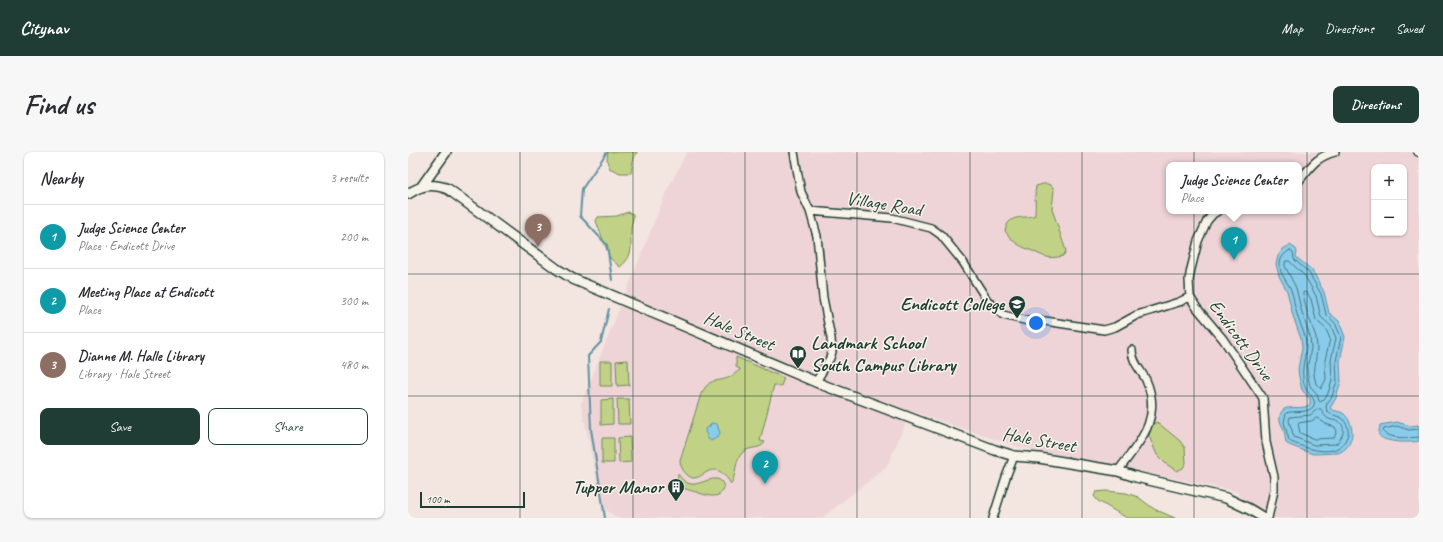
<!DOCTYPE html>
<meta charset="utf-8">
<style>
body{margin:0;font-family:Caveat,sans-serif;background:#f7f7f7;color:#2b2b33}
.controls{position:absolute;right:12px;top:12px;display:grid;overflow:hidden;border-radius:8px;box-shadow:0 1px 3px #0004}
.controls button{width:36px;height:36px;display:grid;place-items:center;padding:0;border:0;border-bottom:1px solid #e1e1e2;background:#fff;color:#2b2b33;font:20px sans-serif}
.scale{position:absolute;left:12px;bottom:10px;width:105px;box-sizing:border-box;padding-left:4px;border:2px solid #1f3d34;border-top:0;font-size:11px;line-height:14px;white-space:nowrap;color:#1f3d34;-webkit-text-stroke:3px #f7f3e8;paint-order:stroke}
.you{position:absolute;left:628px;top:171px;width:14px;height:14px;margin:-10px;border:3px solid #fff;border-radius:50%;background:#1a73e8;box-shadow:0 0 0 6px #1a73e833}
.badge{display:grid;place-items:center;width:26px;height:26px;border-radius:50%;background:#1f3d34;color:#fff;font-size:13px;font-weight:700}
.pin{position:absolute;translate:-50% -33px;filter:drop-shadow(0 1px 2px #0008)}
.pin::after{content:'';position:absolute;top:21px;width:14px;height:12px;background:inherit;clip-path:polygon(0 0,100% 0,50% 100%)}
.popup{position:absolute;left:758px;top:10px;width:136px;height:52px;box-sizing:border-box;display:grid;place-content:center;border-radius:8px;background:#fff;filter:drop-shadow(0 1px 3px #0005);font-size:13px;white-space:nowrap;color:#7c7c81}
.popup b{font-size:15px;color:#2b2b33}
.popup::after{content:'';position:absolute;left:50%;top:100%;margin-left:-8px;border:8px solid transparent;border-top-color:#fff}
.list{margin:0;padding:0;list-style:none}
h2{display:flex;justify-content:space-between;align-items:center;height:52px;margin:0;padding:0 16px;font-size:17px}
h2 small{font-size:13px;font-weight:400;color:#7c7c81}
.list li{display:grid;grid-template-columns:26px 1fr auto;gap:12px;align-items:center;box-sizing:border-box;height:64px;padding:0 16px;border-top:1px solid #e1e1e2}
.list b{display:block;font-size:15px;white-space:nowrap}
.list p{margin:0;font-size:13px;white-space:nowrap;color:#7c7c81}
.list em{font-size:13px;font-style:normal;color:#7c7c81}
.actions{display:flex;gap:8px;padding:12px 16px}
.actions a{flex:1;padding:9px 0;border:1px solid #1f3d34;border-radius:8px;text-align:center;font-size:14px;color:#1f3d34}
.actions .main{background:#1f3d34;color:#fff}
.map{position:relative;flex:none;width:1011px;height:366px;overflow:hidden;border-radius:8px}
header{display:flex;align-items:center;gap:24px;box-sizing:border-box;height:56px;padding:0 20px;background:#1f3d34;color:#fff}
header strong{font-size:19px}
nav{display:flex;gap:22px;margin-inline-start:auto;font-size:14px}
.intro{display:flex;align-items:center;justify-content:space-between;box-sizing:border-box;height:96px;padding:0 24px}
h1{margin:0;font-size:28px}
.button{padding:10px 18px;border-radius:8px;background:#1f3d34;color:#fff;font-size:14px;font-weight:700}
main{display:flex;gap:24px;padding:0 24px}
aside{flex:1;background:#fff;border-radius:8px;box-shadow:0 1px 3px #0004}
.map>svg:first-child{display:block}
.built{fill:#eed4d7;fill-rule:evenodd}
.green{fill:#c1d286;stroke:#70885d}
.water{fill:#89cbea;stroke:#5f92a1}
.lines{fill:none;stroke-linecap:round;stroke-linejoin:round}
.shore{stroke:#49767d;stroke-width:1}
.stream{stroke:#5f92a1;stroke-width:2}
.street-casing{stroke:#1f3d34;stroke-width:10}
.secondary-casing{stroke:#1f3d34;stroke-width:12}
.street{stroke:#f7f3e8;stroke-width:7}
.secondary{stroke:#f7f3e8;stroke-width:9}
.grid{fill:none;stroke:#1f3d34;stroke-width:1;stroke-opacity:0.55}
.labels{text-anchor:middle;dominant-baseline:central;stroke-width:3;stroke-linejoin:round;paint-order:stroke}
.street-label{font-size:19px;fill:#1f3d34;stroke:#f7f3e8}
.poi-label{font-size:19px;font-weight:bold;fill:#1f3d34;stroke:#f7f3e8;text-anchor:end}
</style>
<header>
<strong>Citynav</strong>
<nav><a>Map</a><a>Directions</a><a>Saved</a></nav>
</header>
<div class="intro"><h1>Find us</h1><a class="button">Directions</a></div>
<main>
<aside>
<h2>Nearby<small>3 results</small></h2>
<ul class="list">
<li><span class="badge" style="background:#0f9aa8">1</span><div><b>Judge Science Center</b><p>Place · Endicott Drive</p></div><em>200 m</em></li>
<li><span class="badge" style="background:#0f9aa8">2</span><div><b>Meeting Place at Endicott</b><p>Place</p></div><em>300 m</em></li>
<li><span class="badge" style="background:#8d6e63">3</span><div><b>Dianne M. Halle Library</b><p>Library · Hale Street</p></div><em>480 m</em></li>
</ul>
<div class="actions"><a class="main">Save</a><a>Share</a></div>
</aside>
<div class="map">
<svg width="1011" height="366" viewBox="0 0 1011 366">
<rect width="100%" height="100%" fill="#f3e5e0"/>
<filter id="ink" filterUnits="userSpaceOnUse"><feTurbulence type="fractalNoise" baseFrequency=".025" numOctaves="2"/><feDisplacementMap in="SourceGraphic" scale="8" xChannelSelector="R" yChannelSelector="G"/><feConvolveMatrix kernelMatrix="1 2 1 2 8 2 1 2 1" color-interpolation-filters="sRGB"/></filter>
<g filter="url(#ink)">
<!-- built -->
<path class="built" d="M279,0H1011V366H853L827,339L607,294L503,259L479,314L414,366H210L195,356L173,252L258,41ZM761,13H891V59H761ZM966,15H996V81H966Z"/>
<!-- green -->
<path class="green" d="M200,0H229L225,8L223,21H212L201,16L199,7Z
M635,32H640L644,34L646,38L644,57L658,99L655,104C639,108 636,104 622,98C609,93 605,90 597,79C601,60 616,68 627,63C628,53 626,43 628,34Z
M220,60L225,62C226,67 223,72 223,77C222,94 227,103 212,115L202,106L188,69L190,65L209,64Z
M328,205L376,226L373,234L366,233L352,289L357,290C353,298 342,294 335,300C326,308 329,322 323,332C317,323 311,314 299,320C295,322 292,325 287,326C280,327 272,316 272,309L293,242C304,223 307,232 322,225C326,223 328,220 332,218V217L328,215Z
M220,208L221,233L209,234L208,209Z
M192,209H204V234H192Z
M205,247V272L193,273V248Z
M209,247H221L222,272H210Z
M749,270L772,289L777,296L778,311L775,316L769,319L758,312L749,303L741,284L744,272Z
M222,285L223,310L211,311L210,286Z
M194,286H206V311H194Z
M270,322C273,326 277,331 283,332C293,334 313,317 316,336C311,349 298,343 288,340C278,337 267,336 270,322Z
M698,339L718,341L730,345L746,357L767,366H719L690,349L686,344L688,340Z"/>
<!-- water -->
<path class="water" d="M882,93L888,97L889,100L888,105L904,118L916,140L921,161L931,169L937,185L932,209L933,230L930,238L928,246L922,256C926,260 931,258 936,262C948,273 947,295 930,301L905,302L881,293L878,291C877,287 877,282 876,278C875,275 873,273 872,269C870,247 893,261 902,252V247L894,238L891,225L890,217L894,196L893,187L885,164L879,139L871,124L868,112L870,104L875,97Z
M989,270L1002,274L1011,273V289C1004,291 975,291 971,283C970,280 972,276 972,273Z
M303,271L309,272L312,281L310,285L303,289L299,286V283L297,280V277L302,274Z"/>
<g class="lines">
<!-- shore -->
<path class="shore" d="M882,98L885,100L886,107L901,121L913,142L918,162L927,171L933,185L928,209L929,230L926,237L924,245L919,251L918,256L919,259L923,262L934,266C939,272 942,277 939,285C930,308 900,297 883,290L881,288L876,270L878,261C886,258 899,262 905,255C910,248 901,243 898,237C896,233 895,229 895,225C893,212 901,198 897,185C895,177 891,170 889,162C886,154 886,145 883,138C880,130 871,122 872,112C872,106 877,101 882,98Z
M878,109H881L897,124L908,144L913,165L923,174L928,186L923,208L924,229L919,244L913,250L911,249L909,242L902,234L900,224L899,217L903,196L902,185L894,161L888,136L877,114Z
M896,140L899,141L903,147L908,168L918,177L922,187L917,208L918,227L913,237L908,232L906,223L909,196L908,185L899,160L895,142Z
M910,257H913C915,262 918,267 924,268C925,268 929,269 930,269C940,275 934,286 928,292L906,293L886,285L881,269L882,265L902,263Z
M909,266L918,272L927,275L929,279L926,286L906,287L892,281L890,271L903,269Z
M1011,277L1001,278L989,274L976,277L975,280C982,287 1002,286 1011,285"/>
<!-- stream -->
<path class="stream" d="M199,0L174,37L172,64L199,93L204,128
M197,366L183,277L180,204L193,190L201,157"/>
<defs>
<path id="street" d="M386,0L393,40L402,59L409,84L415,146L423,186L424,200L422,206L408,230
M1010,0H1011
M891,29C903,14 908,5 927,0
M402,59L484,66L523,76L533,83L555,110L579,148L595,163L620,169H637L696,178L707,175L729,163L771,150L782,145
M810,59L805,62L799,69L790,89L783,117L781,128L782,145L789,156L815,187L855,246L858,290L866,325V338L860,366
M710,319C731,290 755,267 738,228C733,218 724,210 724,198
M585,366L598,325L606,304"/>
<path id="secondary" d="M14,34L38,0
M0,42C14,33 23,31 40,37L149,117L165,127L415,233L587,298L606,304L631,306L710,319L728,325L818,346L841,357L856,366"/>
</defs>
<!-- street casing -->
<use href="#street" class="street-casing"/>
<!-- secondary casing -->
<use href="#secondary" class="secondary-casing"/>
<!-- street -->
<use href="#street" class="street"/>
<!-- secondary -->
<use href="#secondary" class="secondary"/>
</g>
</g>
<!-- grid -->
<path class="grid" d="M112,0V366M225,0V366M337,0V366M449,0V366M562,0V366M674,0V366M786,0V366M899,0V366M0,122H1011M0,244H1011"/>
<!-- icons -->
<defs>
<symbol id="university-pin" viewBox="-11 -11 22 30"><path d="M0 17L-7.5 6A9.5 9.5 0 1 1 7.5 6Z" fill="#1f3d34" stroke="#f7f3e8"/><path d="M0-5L7-2L0 1L-7-2ZM-4 1L0 2.5L4 1V4Q0 6-4 4Z" fill="#fff"/></symbol>
<symbol id="library-pin" viewBox="-11 -11 22 30"><path d="M0 17L-7.5 6A9.5 9.5 0 1 1 7.5 6Z" fill="#1f3d34" stroke="#f7f3e8"/><path d="M-6-4Q-3-5.5-.7-3.5V5Q-3 3-6 4ZM6-4Q3-5.5 .7-3.5V5Q3 3 6 4Z" fill="#fff"/></symbol>
<symbol id="building-pin" viewBox="-11 -11 22 30"><path d="M0 17L-7.5 6A9.5 9.5 0 1 1 7.5 6Z" fill="#1f3d34" stroke="#f7f3e8"/><path d="M-4-6H4V6H1V3H-1V6H-4ZM-2.5-4.3h1.7v1.8h-1.7ZM.8-4.3h1.7v1.8H.8ZM-2.5-1h1.7V.8h-1.7ZM.8-1h1.7V.8H.8Z" fill="#fff"/></symbol>
</defs>
<g fill-rule="evenodd">
<use href="#university-pin" x="599" y="142" width="20" height="27"/>
<use href="#library-pin" x="380" y="192" width="20" height="27"/>
<use href="#building-pin" x="258" y="325" width="20" height="27"/>
</g>
<g class="labels">
<!-- street labels -->
<g class="street-label">
<text transform="translate(476 52) rotate(9)">Village Road</text>
<text transform="translate(331 179) rotate(23)">Hale Street</text>
<text transform="translate(833 188) rotate(54)">Endicott Drive</text>
<text transform="translate(631 288) rotate(10)">Hale Street</text>
</g>
<!-- poi labels -->
<g class="poi-label">
<text x="596" y="152">Endicott College</text>
<text x="403" y="191" text-anchor="start">Landmark School<tspan x="403" dy="22">South Campus Library</tspan></text>
<text x="255" y="335">Tupper Manor</text>
</g>
</g>
</svg>
<div class="controls">
<button>+</button>
<button>−</button>
</div>
<div class="scale">100 m</div>
<div class="you"></div>
<div class="pin badge" style="left:826px;top:108px;background:#0f9aa8">1</div>
<div class="popup"><b>Judge Science Center</b>Place</div>
<div class="pin badge" style="left:357px;top:332px;background:#0f9aa8">2</div>
<div class="pin badge" style="left:130px;top:95px;background:#8d6e63">3</div>
</div>
</main>
